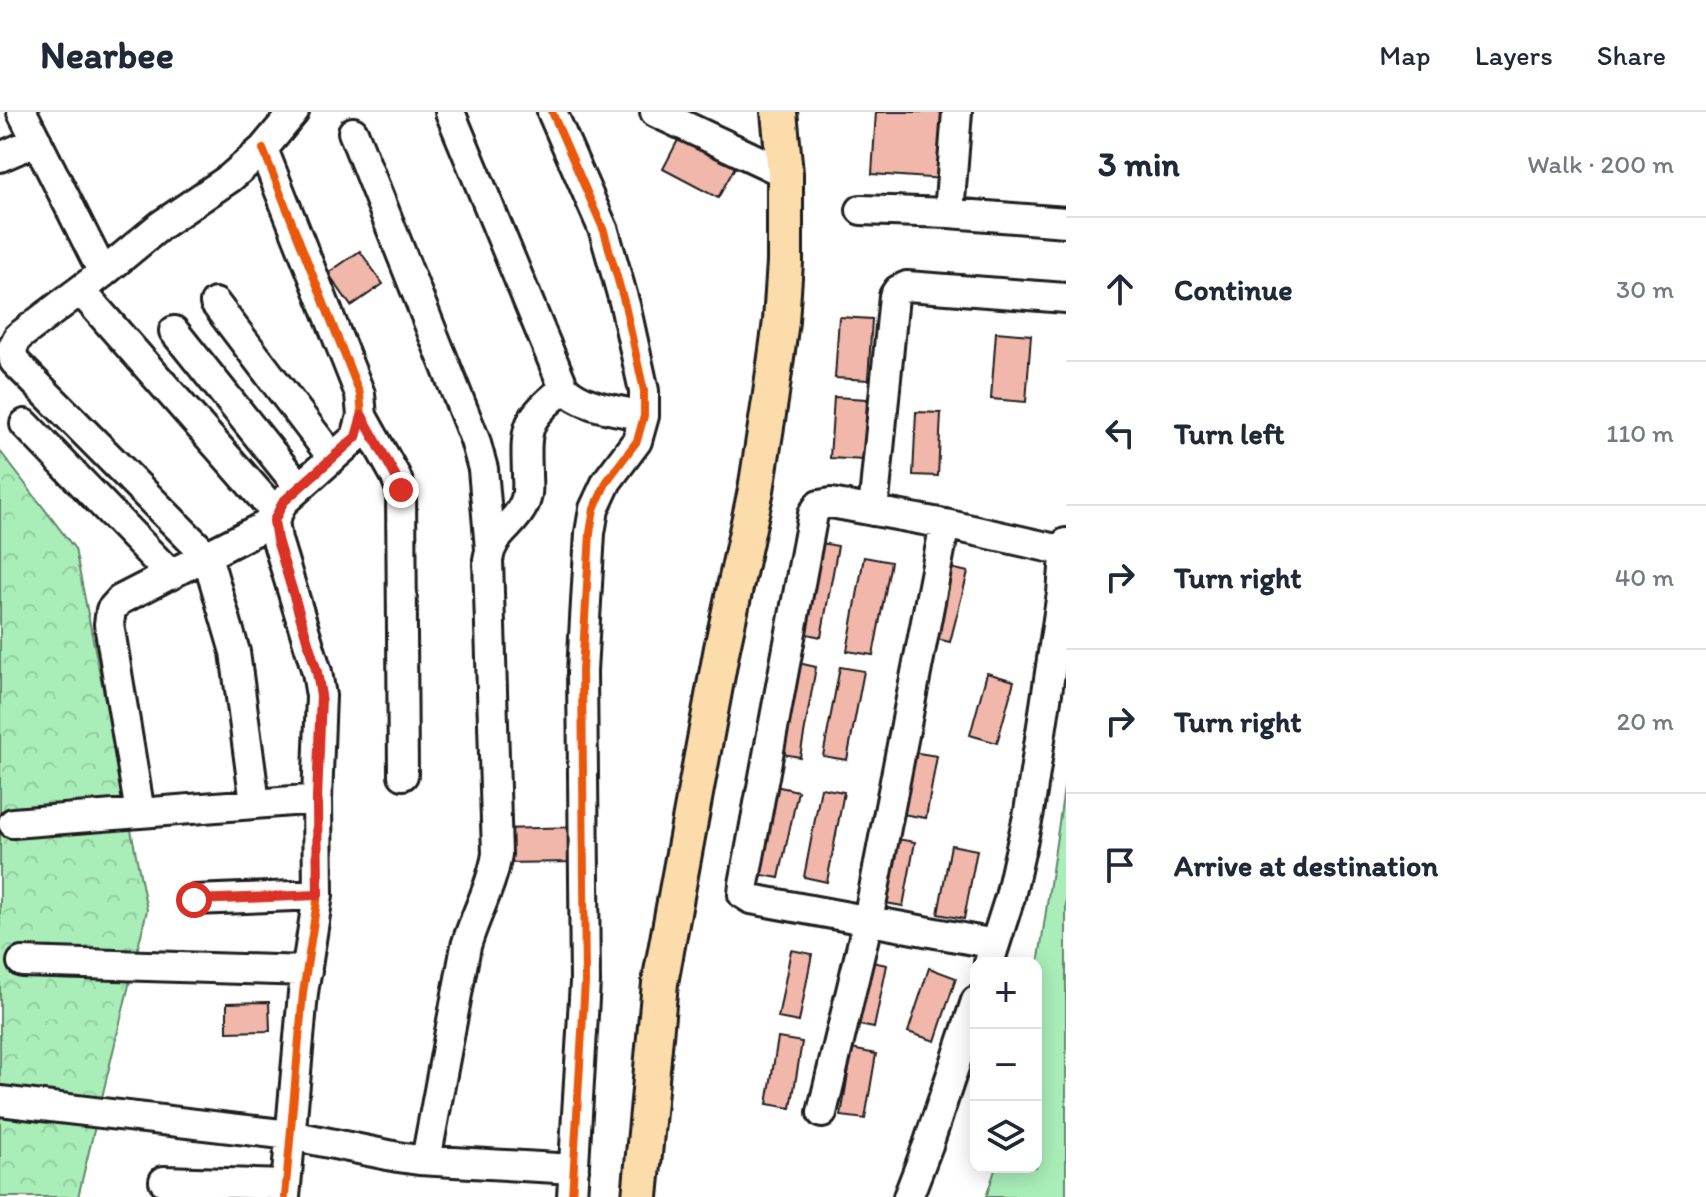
<!DOCTYPE html>
<meta charset="utf-8">
<style>
body{margin:0;font-family:Itim,sans-serif;background:#f6f6f7;color:#1f2937}
.controls{position:absolute;right:24px;bottom:24px;display:grid;overflow:hidden;border-radius:16px;box-shadow:0 4px 20px #0003}
.controls button{width:72px;height:72px;display:grid;place-items:center;padding:0;border:0;border-bottom:2px solid #e0e1e3;background:#fff;color:#1f2937;font:40px sans-serif}
.stop{position:absolute;width:24px;height:24px;margin:-18px;border:6px solid #d93025;border-radius:50%;background:#fff}
.stop.end{background:#d93025;border-color:#fff;box-shadow:0 2px 8px #0008}
.list{margin:0;padding:0;list-style:none}
h2{display:flex;justify-content:space-between;align-items:center;height:104px;margin:0;padding:0 32px;font-size:34px}
h2 small{font-size:26px;font-weight:400;color:#747a83}
.list li{display:grid;grid-template-columns:52px 1fr auto;gap:24px;align-items:center;box-sizing:border-box;height:144px;padding:0 32px;border-top:2px solid #e0e1e3}
.list b{display:block;font-size:30px;white-space:nowrap}
.list em{font-size:26px;font-style:normal;color:#747a83}
.icon{flex:none;width:44px;height:44px;fill:none;stroke:currentColor;stroke-width:2;stroke-linecap:round;stroke-linejoin:round}
.map{position:relative;flex:none;width:1066px;height:1085px;overflow:hidden}
header{display:flex;align-items:center;gap:48px;box-sizing:border-box;height:112px;padding:0 40px;background:#fff;border-bottom:2px solid #e0e1e3}
header strong{font-size:38px}
nav{display:flex;gap:44px;margin-inline-start:auto;font-size:28px}
main{display:flex}
aside{flex:1;background:#fff}
.map>svg:first-child{display:block}
.grass{fill:#a9eeb9;stroke:#62856a;stroke-width:2}
.forest{fill:url(#forest-crowns);stroke:#62856a;stroke-width:2}
.building{fill:#f1b7ab;stroke:#1c1c1c;stroke-width:2}
.lines{fill:none;stroke-linecap:round;stroke-linejoin:round}
.minor-casing{stroke:#1c1c1c;stroke-width:34}
.major-casing{stroke:#1c1c1c;stroke-width:40}
.minor{stroke:#fff;stroke-width:28}
.major{stroke:#fddcac;stroke-width:34}
.cycleway-casing{stroke:#fff;stroke-width:13}
.cycleway{stroke:#e8590c;stroke-width:8}
.route{stroke:#d93025;stroke-width:10}
</style>
<header>
<strong>Nearbee</strong>
<nav><a>Map</a><a>Layers</a><a>Share</a></nav>
</header>
<main>
<div class="map">
<svg width="1066" height="1085" viewBox="0 0 1066 1085">
<defs>
<pattern id="forest-crowns" width="20" height="18" patternUnits="userSpaceOnUse" patternTransform="scale(2)"><rect width="20" height="18" fill="#a9eeb9"/><path d="M2 6a3 3 0 1 1 6 0M12 15a3 3 0 1 1 6 0" fill="none" stroke="#91cc9e"/></pattern>
</defs>
<rect width="100%" height="100%" fill="#fff"/>
<filter id="ink" filterUnits="userSpaceOnUse"><feTurbulence type="fractalNoise" baseFrequency=".0125" numOctaves="2"/><feDisplacementMap in="SourceGraphic" scale="16" xChannelSelector="R" yChannelSelector="G"/><feConvolveMatrix kernelMatrix="1 2 1 2 8 2 1 2 1" color-interpolation-filters="sRGB"/></filter>
<g filter="url(#ink)">
<!-- grass -->
<path class="grass" d="M1066,663V1085H986L996,1055H1036V867Z"/>
<!-- forest -->
<path class="forest" d="M0,339L75,437L147,798L78,1085H0Z"/>
<!-- building -->
<path class="building" d="M876,0H948L944,67L872,62Z
M679,26L735,55L718,86L663,57Z
M360,139L383,172L351,194L328,161Z
M839,205L872,207L868,268L835,266Z
M996,220L1031,223L1026,290L991,287Z
M834,285L867,287L864,348L830,346Z
M916,300L941,301L938,364L913,363Z
M815,430L838,434L821,525L798,520Z
M864,445L891,450L873,543L847,539Z
M946,455L968,460L950,530L928,525Z
M794,550L816,555L800,645L777,641Z
M840,555L864,559L847,648L823,644Z
M987,561L1014,569L997,631L970,623Z
M912,640L937,644L926,706L902,702Z
M775,674L798,679L779,766L757,762Z
M821,676L844,680L827,770L804,765Z
M579,715V750L499,751V717Z
M891,726L915,730L903,794L880,790Z
M951,733L977,738L964,807L938,802Z
M791,838L812,842L799,910L778,906Z
M862,848L887,853L874,916L849,911Z
M929,856L956,866L935,929L908,920Z
M269,890L270,919L227,920V891Z
M778,926L802,930L791,996L767,992Z
M852,937L876,942L865,1007L841,1004Z"/>
<g class="lines">
<defs>
<path id="minor" d="M22,0L103,161
M450,0L564,276C584,296 618,298 644,304
M552,0L604,119L625,193L644,279V304L637,329L607,369L594,397L590,421L582,559L585,870L572,1085
M655,0L785,61
M353,20L475,328L483,357L490,437
M263,37L360,282L362,304L356,325L283,390L274,409L277,428L317,560L321,584L317,687L318,783L303,881L285,1085
M0,45L37,29
M861,98L949,101L1066,110
M949,101L957,0
M81,179L277,402
M215,191L332,345
M174,219L299,375
M362,304L395,363L401,378L403,663
M25,312L171,463
M873,399L894,184L898,178L907,174L1066,186
M255,691L235,540L207,444L14,249L12,237L18,225L103,161L161,113L230,66L263,37L294,0
M140,701L109,512L111,498L120,488L274,409
M13,711L317,687
M194,788L318,783
M995,832L751,787L743,782L744,772L813,402L819,393L831,391L945,412L1065,439
M22,850L307,859
M989,851L1010,785L1029,700L1062,481L1066,431
M0,989L290,1023L398,1045L419,1048L574,1057
M822,1001L868,808L945,412
M426,1048L466,834C475,803 492,774 497,742L488,448C492,420 514,415 524,392C529,382 527,371 527,361C525,311 527,308 564,276
M164,1069L286,1073
M908,1085L928,1033L976,889"/>
<path id="major" d="M640,1085L660,871L722,536L756,378L770,289L781,209L785,150V61L779,0"/>
</defs>
<!-- minor casing -->
<use href="#minor" class="minor-casing"/>
<!-- major casing -->
<use href="#major" class="major-casing"/>
<!-- minor -->
<use href="#minor" class="minor"/>
<!-- major -->
<use href="#major" class="major"/>
<defs>
<path id="cycleway" d="M552,0L604,119L625,193L644,279V304L637,329L607,369L594,397L590,421L582,559L585,870L572,1085
M263,37L360,282L362,304L356,325L283,390L274,409L277,428L317,560L321,584L317,687L318,783L303,881L285,1085"/>
</defs>
<!-- cycleway casing -->
<use href="#cycleway" class="cycleway-casing"/>
<!-- cycleway -->
<use href="#cycleway" class="cycleway"/>
</g>
</g>
<g class="lines" filter="url(#ink)">
<!-- route -->
<path class="route" d="M194,788L318,783L317,687L321,584L317,560L277,428L274,409L283,390L356,325L362,304L395,363L401,378"/>
</g>
</svg>
<div class="controls">
<button>+</button>
<button>−</button>
<button><svg class="icon" aria-label="layers" viewBox="0 0 24 24"><path d="M12 4l9 5-9 5-9-5zM3 14l9 5 9-5"/></svg></button>
</div>
<div class="stop" style="left:194px;top:788px"></div>
<div class="stop end" style="left:401px;top:378px"></div>
</div>
<aside>
<h2>3 min<small>Walk · 200 m</small></h2>
<ul class="list">
<li><svg class="icon" aria-label="ahead" viewBox="0 0 24 24"><path d="M12 20V5M6 11l6-6 6 6"/></svg><div><b>Continue</b></div><em>30 m</em></li>
<li><svg class="icon" aria-label="left" viewBox="0 0 24 24"><path d="M17 20v-9H6M10 6l-5 5 5 5"/></svg><div><b>Turn left</b></div><em>110 m</em></li>
<li><svg class="icon" aria-label="right" viewBox="0 0 24 24"><path d="M7 20v-9h11M14 6l5 5-5 5"/></svg><div><b>Turn right</b></div><em>40 m</em></li>
<li><svg class="icon" aria-label="right" viewBox="0 0 24 24"><path d="M7 20v-9h11M14 6l5 5-5 5"/></svg><div><b>Turn right</b></div><em>20 m</em></li>
<li><svg class="icon" aria-label="arrive" viewBox="0 0 24 24"><path d="M6 21V4h12l-3 4 3 4H6"/></svg><div><b>Arrive at destination</b></div></li>
</ul>
</aside>
</main>
